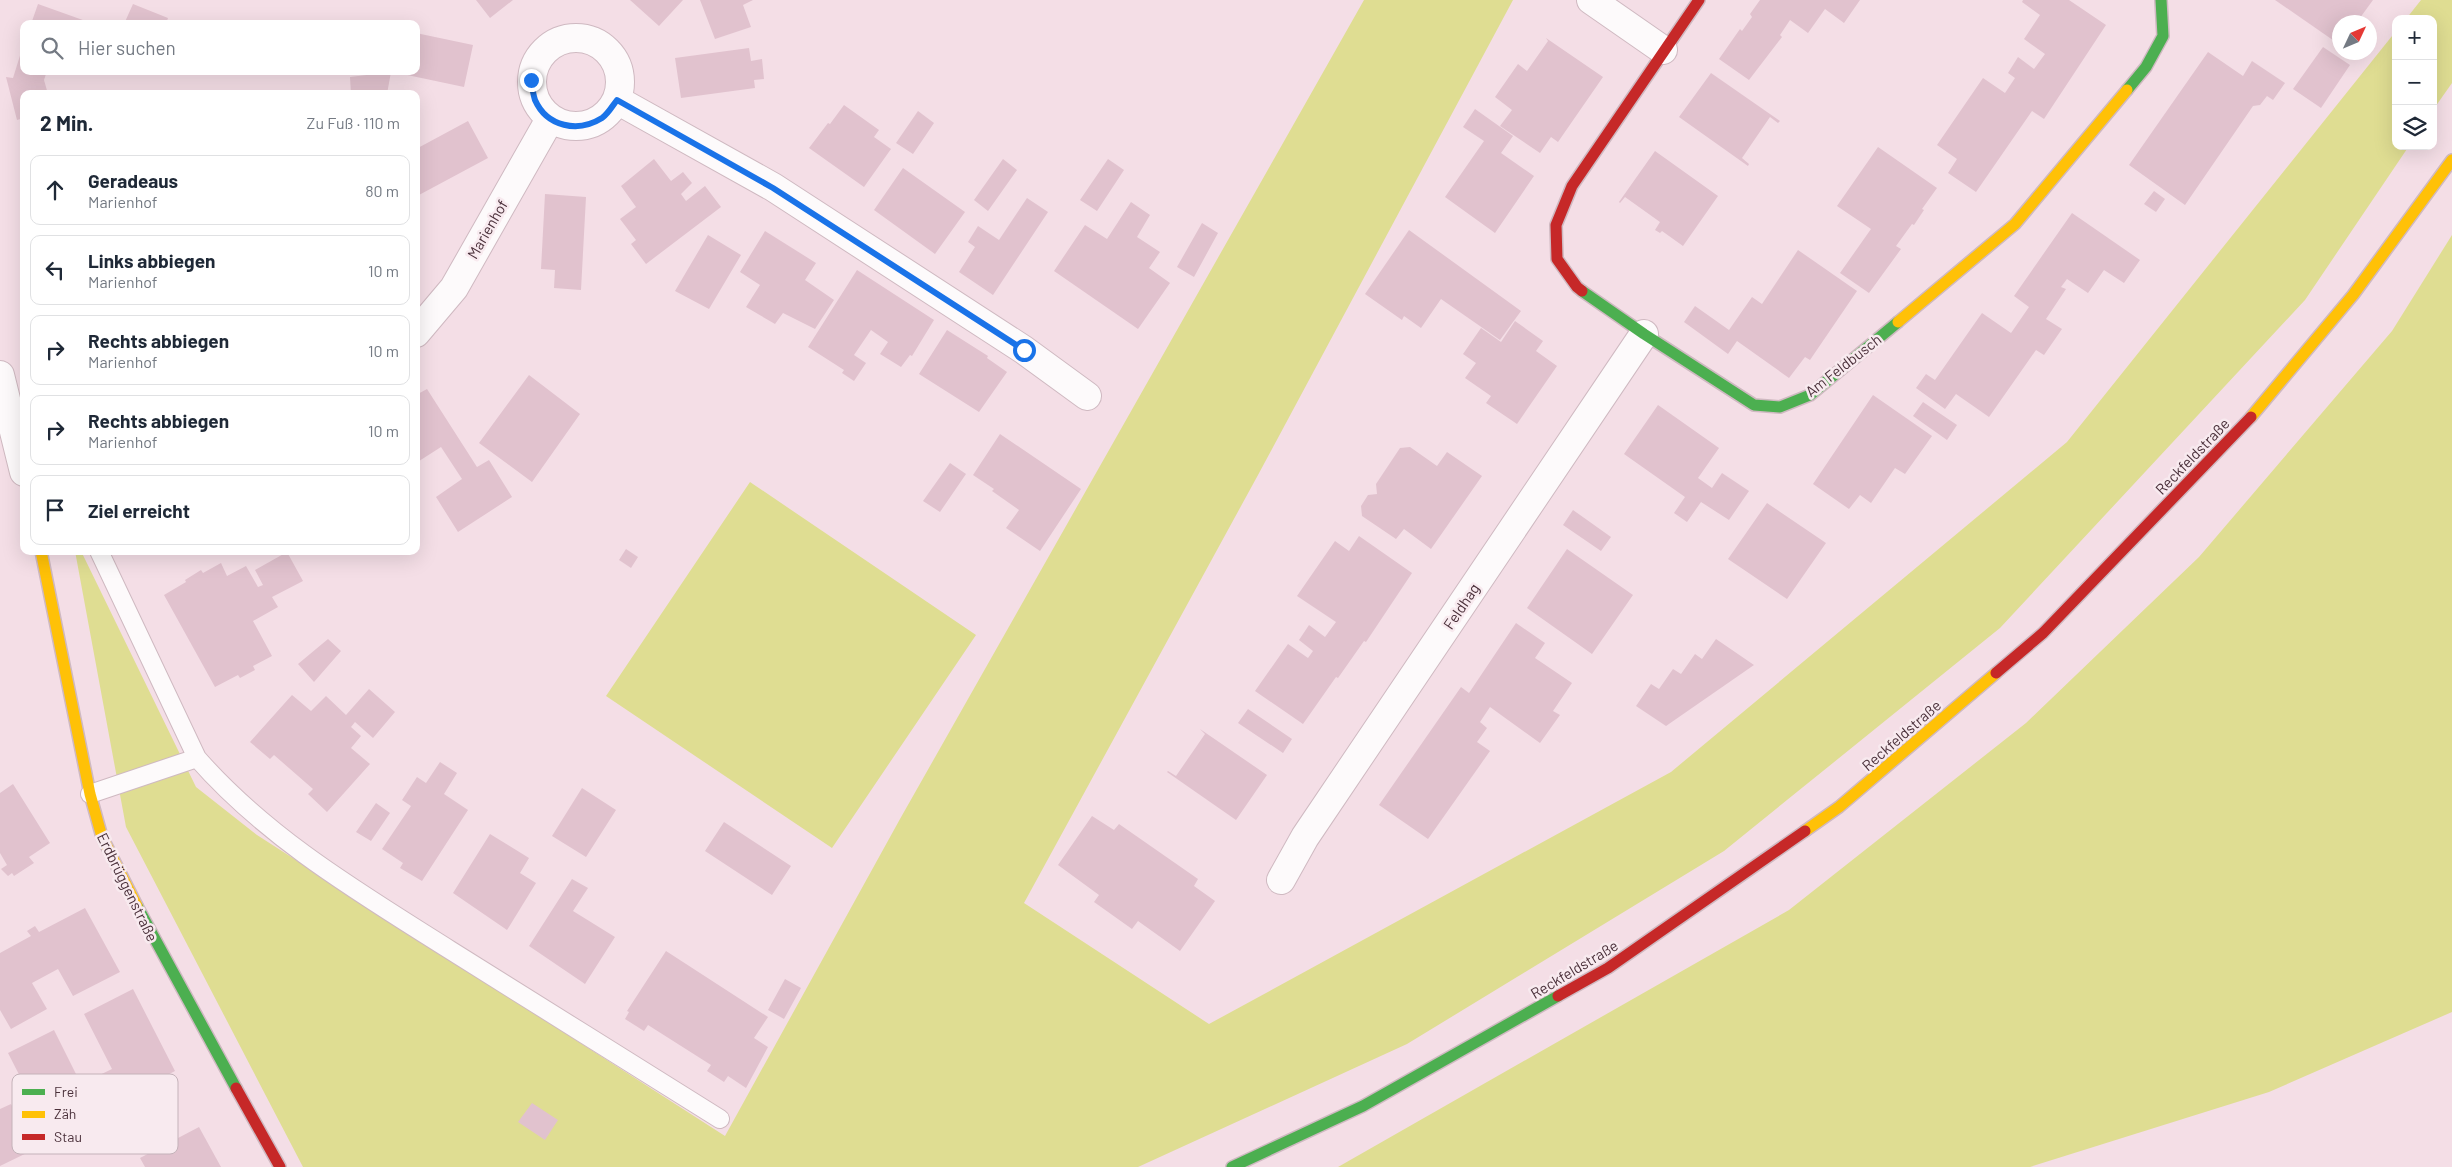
<!DOCTYPE html>
<html lang="de">
<meta charset="utf-8">
<style>
body{margin:0;font-family:Barlow,sans-serif;background:#f6f6f7;color:#1f2937}
.controls{position:absolute;right:15px;top:15px;display:grid;overflow:hidden;border-radius:10px;box-shadow:0 5px 20px #0002}
.controls button{width:45px;height:45px;display:grid;place-items:center;padding:0;border:0;border-bottom:1px solid #e0e1e3;background:#fff;color:#1f2937;font:25px sans-serif}
.compass{position:absolute;left:2332px;top:15px;width:45px;height:45px;border-radius:50%;background:#fff;box-shadow:0 5px 20px #0002;rotate:46deg}
.stop{position:absolute;width:15px;height:15px;margin:-11px;border:4px solid #1a73e8;border-radius:50%;background:#fff}
.stop.end{background:#1a73e8;border-color:#fff;box-shadow:0 1px 5px #0008}
.list{margin:0;padding:0;list-style:none}
h2{display:flex;justify-content:space-between;align-items:center;height:65px;margin:0;padding:0 20px;font-size:21px}
h2 small{font-size:16px;font-weight:400;color:#747a83}
.list li{display:grid;grid-template-columns:32px 1fr auto;gap:15px;align-items:center;box-sizing:border-box;height:70px;margin:0 10px 10px;padding:0 10px;border:1px solid #e0e1e3;border-radius:10px}
.list b{display:block;font-size:19px;white-space:nowrap}
.list p{margin:0;font-size:16px;white-space:nowrap;color:#747a83}
.list em{font-size:16px;font-style:normal;color:#747a83}
.icon{flex:none;width:28px;height:28px;fill:none;stroke:currentColor;stroke-width:2;stroke-linecap:round;stroke-linejoin:round}
.map{position:relative;flex:none;width:2452px;height:1167px;overflow:hidden}
.search{position:absolute;background:#fff;box-shadow:0 5px 20px #0002;left:20px;top:20px;width:400px;height:55px;display:flex;align-items:center;gap:12px;box-sizing:border-box;padding:0 18px;border-radius:10px;color:#747a83;font-size:19px}
.panel{position:absolute;background:#fff;box-shadow:0 5px 20px #0002;left:20px;top:90px;width:400px;height:465px;border-radius:10px}
.map>svg:first-child{display:block}
.green{fill:#dfdd92}
.building{fill:#e1c2ce}
.lines{fill:none;stroke-linecap:round;stroke-linejoin:round}
.lane-casing{stroke:#cfb9c1;stroke-width:20}
.street-casing{stroke:#cfb9c1;stroke-width:30}
.fast-casing{stroke:#cfb9c1;stroke-width:14}
.slow-casing{stroke:#cfb9c1;stroke-width:14}
.jam-casing{stroke:#cfb9c1;stroke-width:14}
.lane{stroke:#fdfafb;stroke-width:18}
.street{stroke:#fdfafb;stroke-width:28}
.fast{stroke:#4caf50;stroke-width:11}
.slow{stroke:#ffc107;stroke-width:11}
.jam{stroke:#c62828;stroke-width:11}
.route{stroke:#1a73e8;stroke-width:6}
.labels{text-anchor:middle;dominant-baseline:central;stroke-width:5;stroke-linejoin:round;paint-order:stroke}
.street-label{font-size:15px;fill:#4a303a;stroke:#f8eaef}
.key{fill:#f8eaef;stroke:#c4b2b9;stroke-width:1}
.key-label{font-size:14px;fill:#4a303a}
</style>
<div class="map">
<svg width="2452" height="1167" viewBox="0 0 2452 1167">
<rect width="100%" height="100%" fill="#f4dee6"/>
<!-- green -->
<path class="green" d="M1364,0H1513L1258,475L1024,903L1209,1024L1671,772L2067,442L2396,31V146H2409L2305,300L2000,628L1724,851L1407,1044L1138,1167H303L126,827L75,551H81L196,787L257,835L725,1136L900,819Z
M2421,0H2452V83L2433,110V19H2406Z
M2452,235V1012L2269,1092L2030,1167H1338L1789,910L2026,723L2199,557L2392,331Z
M750,482L976,635L832,848L606,696Z"/>
<!-- building -->
<path class="building" d="M476,0H513L490,18Z
M630,0H683L659,26Z
M700,0H753L743,5L751,27L715,39Z
M1760,0H1860L1844,23L1825,9L1808,33L1790,20L1780,35L1782,37L1749,80L1719,59L1740,29L1742,31L1752,17L1750,14Z
M2023,0H2069L2106,25L2044,119L2032,111L1976,192L1948,173L1957,159L1937,145L1983,78L2005,93L2015,78L2008,73L2018,57L2034,69L2045,54L2024,39L2040,15L2022,2Z
M2275,0H2373L2357,22H2340V45Z
M38,4L94,24H31Z
M133,4L168,18L166,24H124Z
M416,33L473,45L464,87L393,72L416,71Z
M1546,38L1603,77L1558,142L1551,137L1540,153L1500,126L1512,110L1495,97L1518,64L1527,71L1548,41Z
M23,46L24,71H47L44,80L48,94H24V118L17,120L6,77L13,78Z
M2323,47L2350,65L2321,108L2293,89Z
M749,48L751,61L762,59L764,79L754,80L755,88L681,98L675,58Z
M2208,52L2243,76L2252,61L2285,83L2273,100L2267,96L2260,105L2253,106L2185,205L2129,165Z
M391,72L387,94H351L350,77Z
M1711,73L1780,121L1778,123L1770,117L1742,158L1749,164L1748,166L1679,117Z
M844,105L879,130L874,137L891,149L864,187L809,148L828,123L830,124Z
M1475,109L1513,136L1501,153L1534,176L1495,233L1445,197L1484,141L1463,127Z
M918,111L934,123L913,154L896,143Z
M468,121L488,158L419,195L416,190V149Z
M1878,147L1937,188L1922,209L1924,210L1914,225L1912,224L1896,246L1901,249L1869,293L1840,273L1871,229L1837,206Z
M1655,151L1718,196L1683,246L1662,231L1660,233L1655,230L1660,222L1625,197L1620,203L1619,202Z
M654,159L671,181L683,172L692,183L681,194L686,201L705,186L721,207L646,264L631,244L636,240L620,219L636,207L621,186Z
M1003,159L1017,170L988,211L974,200Z
M1108,159L1124,170L1097,211L1080,200Z
M903,168L965,212L935,254L874,210Z
M2154,191L2165,199L2156,212L2144,204Z
M545,194L586,197L581,290L554,288L555,270L541,269Z
M1027,198L1048,212L993,295L959,272L975,247L968,242L978,226L999,240Z
M1131,202L1150,215L1137,237L1160,252L1149,268L1170,283L1138,329L1054,271L1085,225L1107,239Z
M2072,213L2140,260L2124,283L2104,270L2088,293L2067,279L2061,287L2066,289L2046,319L2062,329L2044,355L2036,350L1989,417L1956,394L1945,409L1916,388L1926,374L1935,380L1982,313L2011,333L2029,307L2014,296Z
M1202,223L1218,233L1194,277L1177,267Z
M1409,230L1521,311L1500,340L1441,299L1421,328L1404,316L1402,320L1365,294Z
M765,231L816,263L805,280L834,300L815,329L783,313L775,324L746,307L760,285L740,272Z
M708,235L741,255L709,309L675,291Z
M1798,250L1857,291L1810,360L1805,357L1789,378L1737,341L1728,354L1684,322L1695,306L1729,330L1752,297L1762,304Z
M857,270L934,320L912,356L910,355L901,367L880,354L888,342L871,330L854,355L866,363L854,381L842,373L844,370L808,347Z
M1515,321L1543,341L1536,351L1557,366L1517,424L1486,403L1491,396L1465,378L1476,363L1463,354L1481,328L1501,342Z
M947,330L988,356L987,358L1007,372L979,412L919,374Z
M529,375L580,414L532,482L479,443Z
M427,389L477,467L489,460L512,497L458,532L436,497L462,479L441,447L416,463V395Z
M1873,395L1932,436L1905,474L1895,468L1871,503L1860,495L1849,509L1813,484Z
M1923,402L1957,425L1947,440L1913,416Z
M1658,405L1719,448L1698,478L1712,488L1722,473L1749,491L1729,520L1701,502L1687,522L1674,513L1685,497L1624,454Z
M1000,434L1081,489L1040,551L1006,528L1019,510L992,491L994,489L973,475Z
M1410,447L1437,466L1447,452L1482,476L1431,549L1404,529L1396,539L1362,516L1361,506L1368,495L1377,494L1376,484L1400,448Z
M950,463L966,474L940,512L923,501Z
M1767,503L1826,543L1787,599L1728,559Z
M1573,510L1611,537L1601,551L1563,525Z
M1359,536L1412,573L1366,642L1364,641L1338,678L1336,677L1303,724L1255,691L1288,644L1308,658L1313,651L1299,640L1309,625L1325,637L1336,622L1297,596L1335,541L1349,551Z
M626,549L638,557L631,568L619,560Z
M1567,549L1633,595L1592,654L1527,608Z
M287,552L303,581L272,597L278,607L253,621L272,656L253,666L255,670L240,678L238,675L215,687L164,595L186,582L185,580L201,570L203,573L221,563L227,576L246,566L258,587L263,585L255,570Z
M1516,623L1545,643L1535,658L1572,683L1553,711L1560,715L1540,743L1490,707L1480,722L1487,728L1477,742L1490,751L1428,839L1379,805L1461,687L1469,693Z
M328,639L341,651L314,682L298,664Z
M1716,639L1754,665L1666,726L1636,706L1651,684L1659,689L1673,669L1681,674L1695,654L1702,659Z
M369,689L395,712L373,738L355,722L351,727L361,736L351,748L370,764L327,812L308,794L313,789L274,755L270,759L250,742L292,695L311,711L326,696L346,715Z
M1248,709L1292,739L1283,753L1238,723Z
M1200,729L1267,775L1236,820L1167,772L1168,771L1176,776L1205,734Z
M440,762L457,773L444,794L468,810L422,881L400,868L403,863L382,849L411,806L402,800L417,777L426,783Z
M13,784L50,843L29,857L34,863L14,876L12,873L8,876L1,869L7,865L0,853V793Z
M582,788L616,810L586,857L552,836Z
M376,803L390,813L371,841L356,832Z
M1092,816L1114,830L1119,824L1198,879L1194,886L1215,901L1180,951L1138,921L1132,929L1094,902L1099,895L1058,865Z
M724,822L791,866L772,895L705,851Z
M490,834L529,858L520,873L536,883L507,930L453,893Z
M572,879L588,888L573,911L615,937L585,984L529,946Z
M85,908L120,972L73,996L58,969L32,983L47,1009L11,1029L0,1010V953L31,936L27,931L35,926L39,932Z
M666,951L768,1017L754,1038L768,1047L746,1088L728,1076L724,1082L707,1071L711,1065L648,1025L644,1031L625,1019L629,1012L627,1011Z
M785,979L801,988L784,1019L768,1010Z
M133,989L175,1071L33,1145L35,1149L0,1166V1109L11,1104L20,1120L29,1115L24,1100L30,1096L8,1053L54,1030L81,1084L112,1069L84,1014Z
M532,1103L558,1120L545,1140L518,1122Z
M199,1127L221,1167H145L140,1158Z"/>
<g class="lines">
<defs>
<path id="lane" d="M99,551L197,758
M90,794L197,758C268,839 360,893 450,950C540,1006 630,1063 720,1119"/>
<path id="street" d="M1591,0L1663,50
M532 82a44 44 0 1 1 88 0a44 44 0 1 1-88 0Z
M617,100L773,187L1024,350L1087,396
M416,333L454,288L550,119
M0,375L24,472
M1281,880L1305,837L1644,334"/>
<path id="fast" d="M2127,90L2146,67L2163,36L2161,0
M1582,291L1644,334L1754,405L1780,407L1810,395L1898,322
M137,906L236,1088
M1232,1167L1363,1106L1558,996"/>
<path id="slow" d="M1898,322L2015,224L2127,90
M2251,417L2353,295L2452,160
M41,551L90,794L102,837L137,906
M1805,831L1839,807L1996,673"/>
<path id="jam" d="M1582,291L1577,287L1557,259L1556,225L1572,186L1699,0
M1996,673L2043,633L2251,417
M1558,996L1608,968L1805,831
M236,1088L280,1167"/>
</defs>
<!-- lane casing -->
<use href="#lane" class="lane-casing"/>
<!-- street casing -->
<use href="#street" class="street-casing"/>
<!-- fast casing -->
<use href="#fast" class="fast-casing"/>
<!-- slow casing -->
<use href="#slow" class="slow-casing"/>
<!-- jam casing -->
<use href="#jam" class="jam-casing"/>
<!-- lane -->
<use href="#lane" class="lane"/>
<!-- street -->
<use href="#street" class="street"/>
<!-- fast -->
<use href="#fast" class="fast"/>
<!-- slow -->
<use href="#slow" class="slow"/>
<!-- jam -->
<use href="#jam" class="jam"/>
</g>
<g class="lines">
<!-- route -->
<path class="route" d="M531,80C532,86 533,94 535,100C547,127 578,133 602,118C608,114 613,105 617,100L773,188L1024,350"/>
</g>
<g class="labels">
<!-- street labels -->
<g class="street-label">
<text transform="translate(487 229) rotate(-60)">Marienhof</text>
<text transform="translate(1843 365) rotate(-38)">Am Feldbusch</text>
<text transform="translate(2192 456) rotate(-46)">Reckfeldstraße</text>
<text transform="translate(1461 606) rotate(-56)">Feldhag</text>
<text transform="translate(1901 735) rotate(-41)">Reckfeldstraße</text>
<text transform="translate(128 887) rotate(64)">Erdbrüggenstraße</text>
<text transform="translate(1574 969) rotate(-31)">Reckfeldstraße</text>
</g>
</g>
<!-- legend -->
<rect x="12" y="1074" width="166" height="80" rx="8" class="key"/>
<rect x="22" y="1089" width="23" height="6" fill="#4caf50"/>
<rect x="22" y="1111" width="23" height="7" fill="#ffc107"/>
<rect x="22" y="1134" width="23" height="6" fill="#c62828"/>
<g class="key-label">
<text x="54" y="1097">Frei</text>
<text x="54" y="1119">Zäh</text>
<text x="54" y="1142">Stau</text>
</g>
</svg>
<div class="controls">
<button>+</button>
<button>−</button>
<button><svg class="icon" aria-label="layers" viewBox="0 0 24 24"><path d="M12 4l9 5-9 5-9-5zM3 14l9 5 9-5"/></svg></button>
</div>
<svg class="compass" viewBox="-18 -18 36 36"><path d="M0-13l5 13h-10z" fill="#e53935"/><path d="M0 13l5-13h-10z" fill="#747a83"/></svg>
<div class="stop" style="left:1024px;top:350px"></div>
<div class="stop end" style="left:531px;top:80px"></div>
<div class="search"><svg class="icon" aria-label="search" viewBox="0 0 24 24"><circle cx="10" cy="10" r="6"/><path d="M15 15l6 6"/></svg>Hier suchen</div>
<section class="panel">
<h2>2 Min.<small>Zu Fuß · 110 m</small></h2>
<ul class="list">
<li><svg class="icon" aria-label="ahead" viewBox="0 0 24 24"><path d="M12 20V5M6 11l6-6 6 6"/></svg><div><b>Geradeaus</b><p>Marienhof</p></div><em>80 m</em></li>
<li><svg class="icon" aria-label="left" viewBox="0 0 24 24"><path d="M17 20v-9H6M10 6l-5 5 5 5"/></svg><div><b>Links abbiegen</b><p>Marienhof</p></div><em>10 m</em></li>
<li><svg class="icon" aria-label="right" viewBox="0 0 24 24"><path d="M7 20v-9h11M14 6l5 5-5 5"/></svg><div><b>Rechts abbiegen</b><p>Marienhof</p></div><em>10 m</em></li>
<li><svg class="icon" aria-label="right" viewBox="0 0 24 24"><path d="M7 20v-9h11M14 6l5 5-5 5"/></svg><div><b>Rechts abbiegen</b><p>Marienhof</p></div><em>10 m</em></li>
<li><svg class="icon" aria-label="arrive" viewBox="0 0 24 24"><path d="M6 21V4h12l-3 4 3 4H6"/></svg><div><b>Ziel erreicht</b></div></li>
</ul>
</section>
</div>
